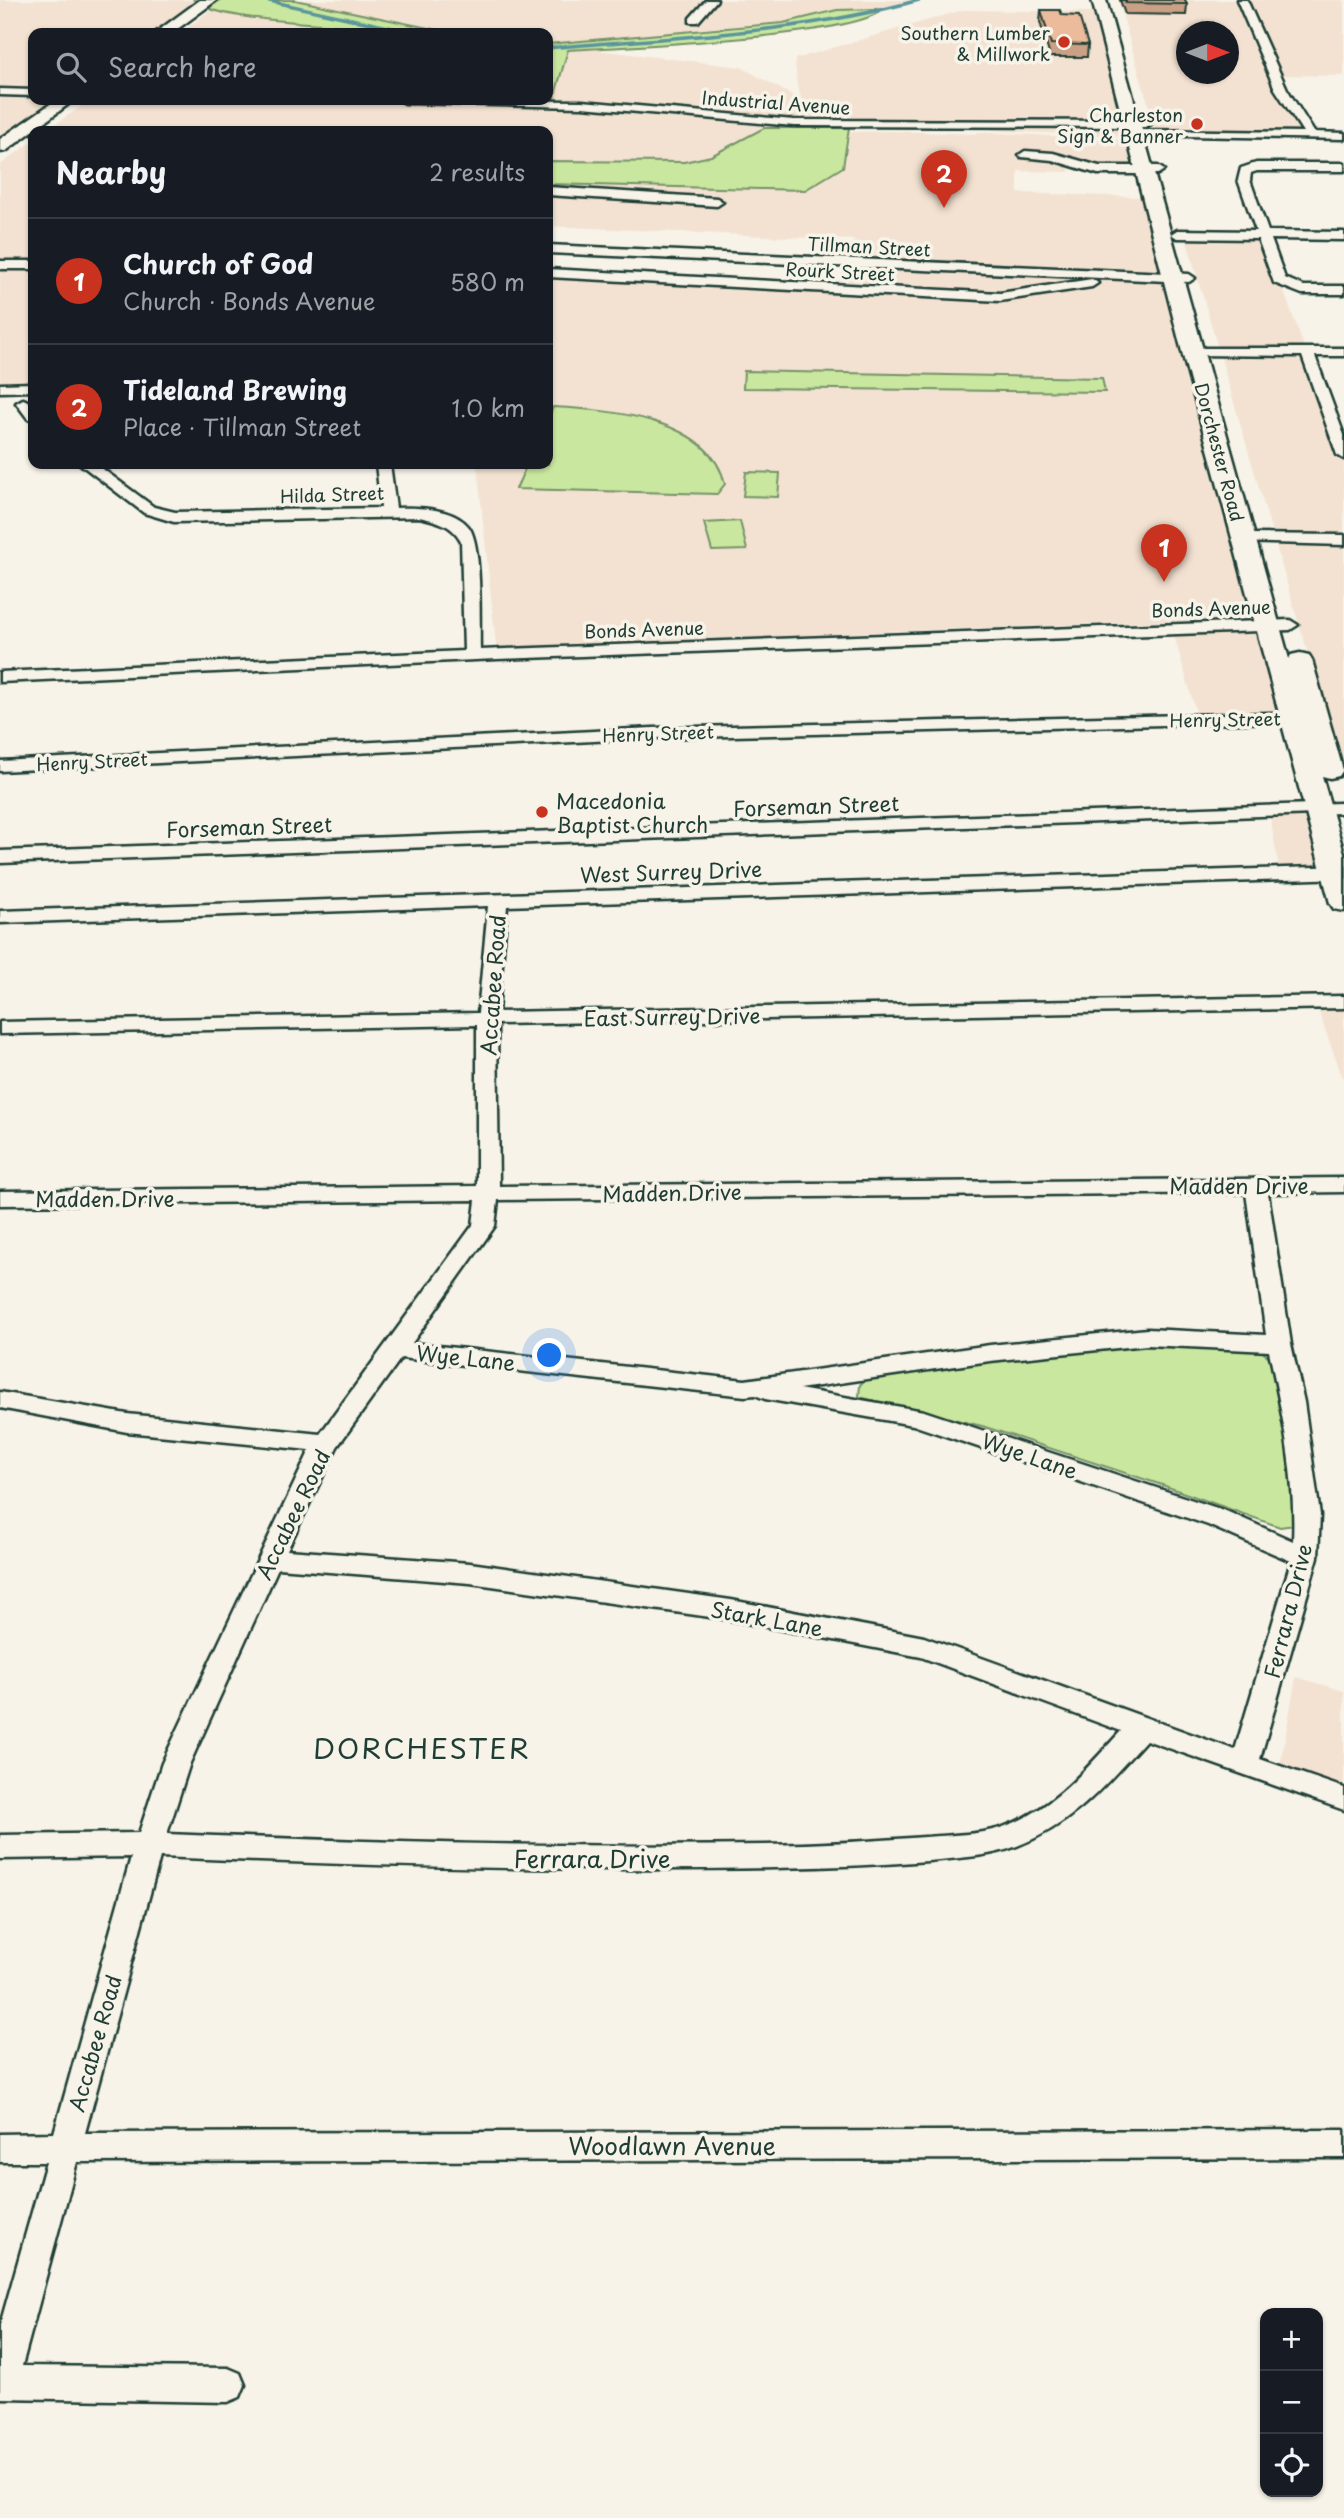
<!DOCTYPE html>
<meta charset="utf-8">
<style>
body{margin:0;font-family:"Playpen Sans",sans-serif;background:#20242c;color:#f1f3f6}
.controls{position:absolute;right:21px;bottom:21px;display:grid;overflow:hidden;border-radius:14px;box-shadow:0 2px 5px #0004}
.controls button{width:63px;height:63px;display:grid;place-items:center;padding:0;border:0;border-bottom:2px solid #363941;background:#171b24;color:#f1f3f6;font:35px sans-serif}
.compass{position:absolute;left:1176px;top:21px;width:63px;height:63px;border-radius:50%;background:#171b24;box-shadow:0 2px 5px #0004;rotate:90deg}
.you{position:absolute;left:550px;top:1356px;width:24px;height:24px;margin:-18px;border:5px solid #fff;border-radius:50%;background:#1a73e8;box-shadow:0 0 0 10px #1a73e833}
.badge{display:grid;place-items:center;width:46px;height:46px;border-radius:50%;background:#c8321e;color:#fff;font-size:23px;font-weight:700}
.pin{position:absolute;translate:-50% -58px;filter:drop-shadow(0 2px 4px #0008)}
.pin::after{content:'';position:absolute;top:37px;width:24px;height:21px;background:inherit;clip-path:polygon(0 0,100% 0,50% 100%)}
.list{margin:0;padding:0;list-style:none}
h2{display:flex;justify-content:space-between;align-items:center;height:91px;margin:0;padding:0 28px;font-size:30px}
h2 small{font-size:23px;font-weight:400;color:#9ea1a6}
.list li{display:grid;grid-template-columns:46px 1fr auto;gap:21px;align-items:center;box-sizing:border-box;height:126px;padding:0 28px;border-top:2px solid #363941}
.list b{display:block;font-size:26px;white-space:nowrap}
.list p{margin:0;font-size:23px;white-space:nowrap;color:#9ea1a6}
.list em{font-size:23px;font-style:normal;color:#9ea1a6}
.icon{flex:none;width:38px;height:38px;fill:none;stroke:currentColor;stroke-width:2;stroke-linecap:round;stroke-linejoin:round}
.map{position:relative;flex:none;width:1344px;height:2518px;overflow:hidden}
.search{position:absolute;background:#171b24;box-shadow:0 2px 5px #0004;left:28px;top:28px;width:525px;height:77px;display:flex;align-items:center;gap:18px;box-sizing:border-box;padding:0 24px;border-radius:14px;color:#9ea1a6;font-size:26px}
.panel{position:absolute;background:#171b24;box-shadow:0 2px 5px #0004;left:28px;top:126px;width:525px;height:343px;border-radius:14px}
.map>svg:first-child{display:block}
.built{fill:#f3e2d1;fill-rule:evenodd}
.green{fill:#c9e79e;stroke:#749269;stroke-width:2}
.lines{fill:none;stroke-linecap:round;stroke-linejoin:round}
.stream{stroke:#5a959b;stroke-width:3.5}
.street-casing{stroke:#1f3d34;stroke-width:5}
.secondary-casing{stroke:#1f3d34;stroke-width:5}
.street{fill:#f7f3e8;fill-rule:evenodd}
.secondary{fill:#f7f3e8;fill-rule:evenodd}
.wall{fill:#caa185;stroke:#1f3d34;stroke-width:2}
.building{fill:#ebbb9b;stroke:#1f3d34;stroke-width:2}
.poi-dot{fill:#c8321e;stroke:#f7f3e8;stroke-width:2.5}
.labels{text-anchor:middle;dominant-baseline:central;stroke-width:7;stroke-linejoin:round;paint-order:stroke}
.far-poi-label{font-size:18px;fill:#1f3d34;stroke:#f7f3e8;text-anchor:end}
.far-street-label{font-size:18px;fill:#1f3d34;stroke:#f7f3e8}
.poi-label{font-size:21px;fill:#1f3d34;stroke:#f7f3e8;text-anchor:start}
.street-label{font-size:21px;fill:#1f3d34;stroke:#f7f3e8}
.near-street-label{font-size:24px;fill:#1f3d34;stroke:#f7f3e8}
.near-neighbourhood-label{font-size:28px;letter-spacing:2px;fill:#1f3d34;stroke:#f7f3e8}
</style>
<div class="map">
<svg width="1344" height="2518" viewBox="0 0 1344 2518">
<rect width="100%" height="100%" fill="#f7f3e8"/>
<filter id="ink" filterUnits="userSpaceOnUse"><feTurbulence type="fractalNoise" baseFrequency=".0143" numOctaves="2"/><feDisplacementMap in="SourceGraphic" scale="14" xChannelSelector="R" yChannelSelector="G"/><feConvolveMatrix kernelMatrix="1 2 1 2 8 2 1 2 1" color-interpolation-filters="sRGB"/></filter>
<g filter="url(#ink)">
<!-- built -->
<path class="built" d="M0,0H194L196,2L151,33H33V100H53L0,136Z
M295,0H913L878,10H837L783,23L548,44V33H452Z
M1118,0H1344V76L1274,75L1311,136L1157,134ZM1186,32H1228V74H1186Z
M212,9L263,18L342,26L384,33H180Z
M963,10L1093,12L1127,137L1003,131L991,130L990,125L769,121L764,128L744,141L711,156L684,162L548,161V131H46L90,100L576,103L554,98L568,50L588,49L741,67L802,101L797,85L795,59Z
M890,131L977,134V132L1128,140L1136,170H1107L1065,161L1070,172L1018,171V193L1143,197L1255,618L851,633L852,640L497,654L477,464H548V273L836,289L854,240L548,226V184L805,190L848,146L849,132ZM1102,378L1105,391L743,388Z
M33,141V387L0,388V165Z
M1185,235H1263L1344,455V762L1300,628Z
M1258,625L1282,717L1198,719L1172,628Z
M1307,809L1325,872L1280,874L1269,811Z
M1315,1002H1344V1081Z
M1296,1677L1344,1691V1799L1278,1777Z"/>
<!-- green -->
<path class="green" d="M194,0H295L452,33C429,33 405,36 382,33C368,31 354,27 340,26C310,22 212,20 194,0Z
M876,9L881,10C856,37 617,47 568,50L554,98H548V44L783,23L837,10Z
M764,128H849L843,167L805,190L548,184V161L684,162L711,156Z
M744,371L1102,378L1105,392L743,388Z
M553,407C608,410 710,417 725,484L717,494L516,489L527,464H548V419Z
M746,472L780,473L778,497L743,496Z
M740,521L747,550L712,551L704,523Z
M1150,1343L1255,1347L1268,1356L1276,1368L1299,1514L1294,1525L1280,1527L1165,1486L982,1426L859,1397L860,1385L867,1377Z"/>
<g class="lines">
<!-- stream -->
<path class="stream" d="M265,0L415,33
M548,48C672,37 799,34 919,0"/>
<defs>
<path id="street" d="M706,0H717L698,22H690V18Z
M1237,0H1247L1287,89L1314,132L1344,133V139L1130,135V131L1134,130L1303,132L1275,89Z
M0,89L33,90V96L0,95Z
M399,100L582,101L794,120L1145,121L1151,124L1145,127L794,126L582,107L405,103Z
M1025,151L1053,153L1099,166H1158L1164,170L1158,174H1098L1052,160L1021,157L1019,155Z
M1256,163H1344V171H1257L1251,173L1250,180L1268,231L1344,232V240L1271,239L1285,278L1304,286H1344V294H1302L1274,283L1258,239L1177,238L1171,234L1177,230L1256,231L1238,180L1241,168Z
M548,187L717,198L723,202L717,206L548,195Z
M548,245L1189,274L1195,278L1189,282L548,253Z
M0,261H33V269H0Z
M548,269L1000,293L1092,279L1098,283L1092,287L1000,301L548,277Z
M1192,348H1344V356H1315L1344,435V459L1337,455L1302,356L1187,355V349Z
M33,383V391L0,392V384Z
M23,399C34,402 33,411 33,420L28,419L16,403Z
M80,464H96L154,507L175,512L381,508L376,464H390L396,508C418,507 453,508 468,526C483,543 479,624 480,650L1290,620L1298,625L1290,630L497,659L0,682V672L464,651L461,541C452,524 437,521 419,517L174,522L144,513Z
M1243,534L1344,535V545L1238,542L1235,539Z
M1310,712L1316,713L1319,717L1316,721L653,738L0,771V761L653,728Z
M1340,803L1344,804V812L1340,813L0,863V851Z
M1344,866V878L507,906L498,1012L1344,996V1008L497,1024L499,1186L1344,1178V1192L1268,1193L1291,1344L1304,1402L1320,1515L1318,1557L1260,1759L1344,1788V1810L1146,1740C1106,1784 1074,1824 1017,1846C990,1857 957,1858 928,1861C877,1865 826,1867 775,1868C569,1872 365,1866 160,1857L85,2133L1344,2130V2158L77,2162L22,2366L228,2368L240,2373L245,2385L240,2397L228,2402L0,2398V2325L46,2162H0V2134L54,2133L131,1857L0,1859V1835L139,1833L162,1763L310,1450L127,1432L0,1408V1392L127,1414L320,1434L473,1225L476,1200L0,1205V1191L477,1186V1025L0,1034V1022L478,1013L488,906L0,923V911ZM1246,1193L1266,1335L1147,1329L990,1345L745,1380L412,1343L495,1226L498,1200ZM1147,1345L1269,1351C1282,1412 1296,1478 1293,1541L1226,1511L924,1411L799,1389L990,1361ZM401,1358L745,1396L755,1395L765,1399L913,1425L1208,1525L1291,1561L1235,1750L924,1637L731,1600L470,1563L287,1550L337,1447ZM278,1568L470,1583L731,1620L921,1657L1121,1731C1087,1768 1053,1810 1003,1827C979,1835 950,1835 925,1837C872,1841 819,1844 766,1845C566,1848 367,1842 167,1834L190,1763Z"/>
<path id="secondary" d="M200,0H217L172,33H155Z
M1092,0H1106L1289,659L1291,655L1300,653L1309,655L1312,660L1343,770L1339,776L1330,778L1322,776L1344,853V911L1334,909L1330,903L1182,352Z
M56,100H74L6,151L0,152V139Z"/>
</defs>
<!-- street casing -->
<use href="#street" class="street-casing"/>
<!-- secondary casing -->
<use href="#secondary" class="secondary-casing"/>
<!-- street -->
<use href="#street" class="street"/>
<!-- secondary -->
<use href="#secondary" class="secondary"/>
</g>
<!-- wall -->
<path class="wall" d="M1120,0H1185L1187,4L1186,15L1125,14Z
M1041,10L1062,15L1088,45L1087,57H1050L1040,22Z"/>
<!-- building -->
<path class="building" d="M1125,0H1185L1187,4L1126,3Z
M1041,10H1060L1062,15L1079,16L1088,45L1051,44Z"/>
</g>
<!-- markers -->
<g class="poi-dot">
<circle cx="1064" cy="42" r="7"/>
<circle cx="1197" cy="124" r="7"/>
<circle cx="542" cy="812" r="7"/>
</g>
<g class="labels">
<!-- far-poi labels -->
<g class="far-poi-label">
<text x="1050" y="32">Southern Lumber<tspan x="1050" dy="21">&amp; Millwork</tspan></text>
<text x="1183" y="114">Charleston<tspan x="1183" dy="21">Sign &amp; Banner</tspan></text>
</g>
<!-- far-street labels -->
<g class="far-street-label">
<text transform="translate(776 102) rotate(4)">Industrial Avenue</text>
<text transform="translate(869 246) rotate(3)">Tillman Street</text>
<text transform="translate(840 271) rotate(3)">Rourk Street</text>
<text transform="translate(1220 452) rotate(75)">Dorchester Road</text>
<text transform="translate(332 494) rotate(-2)">Hilda Street</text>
<text transform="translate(1211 608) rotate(-2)">Bonds Avenue</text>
<text transform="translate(644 629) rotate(-2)">Bonds Avenue</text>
<text transform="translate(1225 719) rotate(-1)">Henry Street</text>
<text transform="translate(658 733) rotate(-2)">Henry Street</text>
<text transform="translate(92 761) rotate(-3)">Henry Street</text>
</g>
<!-- poi labels -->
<g class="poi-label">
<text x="556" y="800">Macedonia<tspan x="556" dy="24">Baptist Church</tspan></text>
</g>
<!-- street labels -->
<g class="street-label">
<text transform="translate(816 805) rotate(-2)">Forseman Street</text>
<text transform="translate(249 826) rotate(-2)">Forseman Street</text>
<text transform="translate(671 871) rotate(-2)">West Surrey Drive</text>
<text transform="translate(492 985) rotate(-86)">Accabee Road</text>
<text transform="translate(672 1016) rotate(-1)">East Surrey Drive</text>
<text x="1239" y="1185">Madden Drive</text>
<text transform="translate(672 1192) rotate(-1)">Madden Drive</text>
<text x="105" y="1198">Madden Drive</text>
<text transform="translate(466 1357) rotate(6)">Wye Lane</text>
<text transform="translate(1030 1455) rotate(19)">Wye Lane</text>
<text transform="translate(292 1514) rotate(-64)">Accabee Road</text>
<text transform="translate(1287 1611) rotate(-76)">Ferrara Drive</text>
<text transform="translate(767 1618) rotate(10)">Stark Lane</text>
<text transform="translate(94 2043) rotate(-74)">Accabee Road</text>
</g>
<!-- near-street labels -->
<g class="near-street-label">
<text x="592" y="1858">Ferrara Drive</text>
<text x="672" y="2145">Woodlawn Avenue</text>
</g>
<!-- near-neighbourhood labels -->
<g class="near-neighbourhood-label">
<text x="422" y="1747">DORCHESTER</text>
</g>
</g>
</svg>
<div class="controls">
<button>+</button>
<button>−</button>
<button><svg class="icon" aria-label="locate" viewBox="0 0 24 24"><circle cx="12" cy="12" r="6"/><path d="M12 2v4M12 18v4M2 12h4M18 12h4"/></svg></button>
</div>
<svg class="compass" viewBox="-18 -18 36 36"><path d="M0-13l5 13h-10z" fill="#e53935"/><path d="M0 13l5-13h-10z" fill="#9ea1a6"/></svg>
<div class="you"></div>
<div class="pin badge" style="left:1164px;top:582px">1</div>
<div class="pin badge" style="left:944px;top:208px">2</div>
<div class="search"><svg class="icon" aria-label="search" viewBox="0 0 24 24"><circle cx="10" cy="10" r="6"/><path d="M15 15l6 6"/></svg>Search here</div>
<section class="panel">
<h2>Nearby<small>2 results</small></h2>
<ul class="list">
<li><span class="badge">1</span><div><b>Church of God</b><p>Church · Bonds Avenue</p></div><em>580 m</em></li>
<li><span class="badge">2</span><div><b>Tideland Brewing</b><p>Place · Tillman Street</p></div><em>1.0 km</em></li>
</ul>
</section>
</div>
